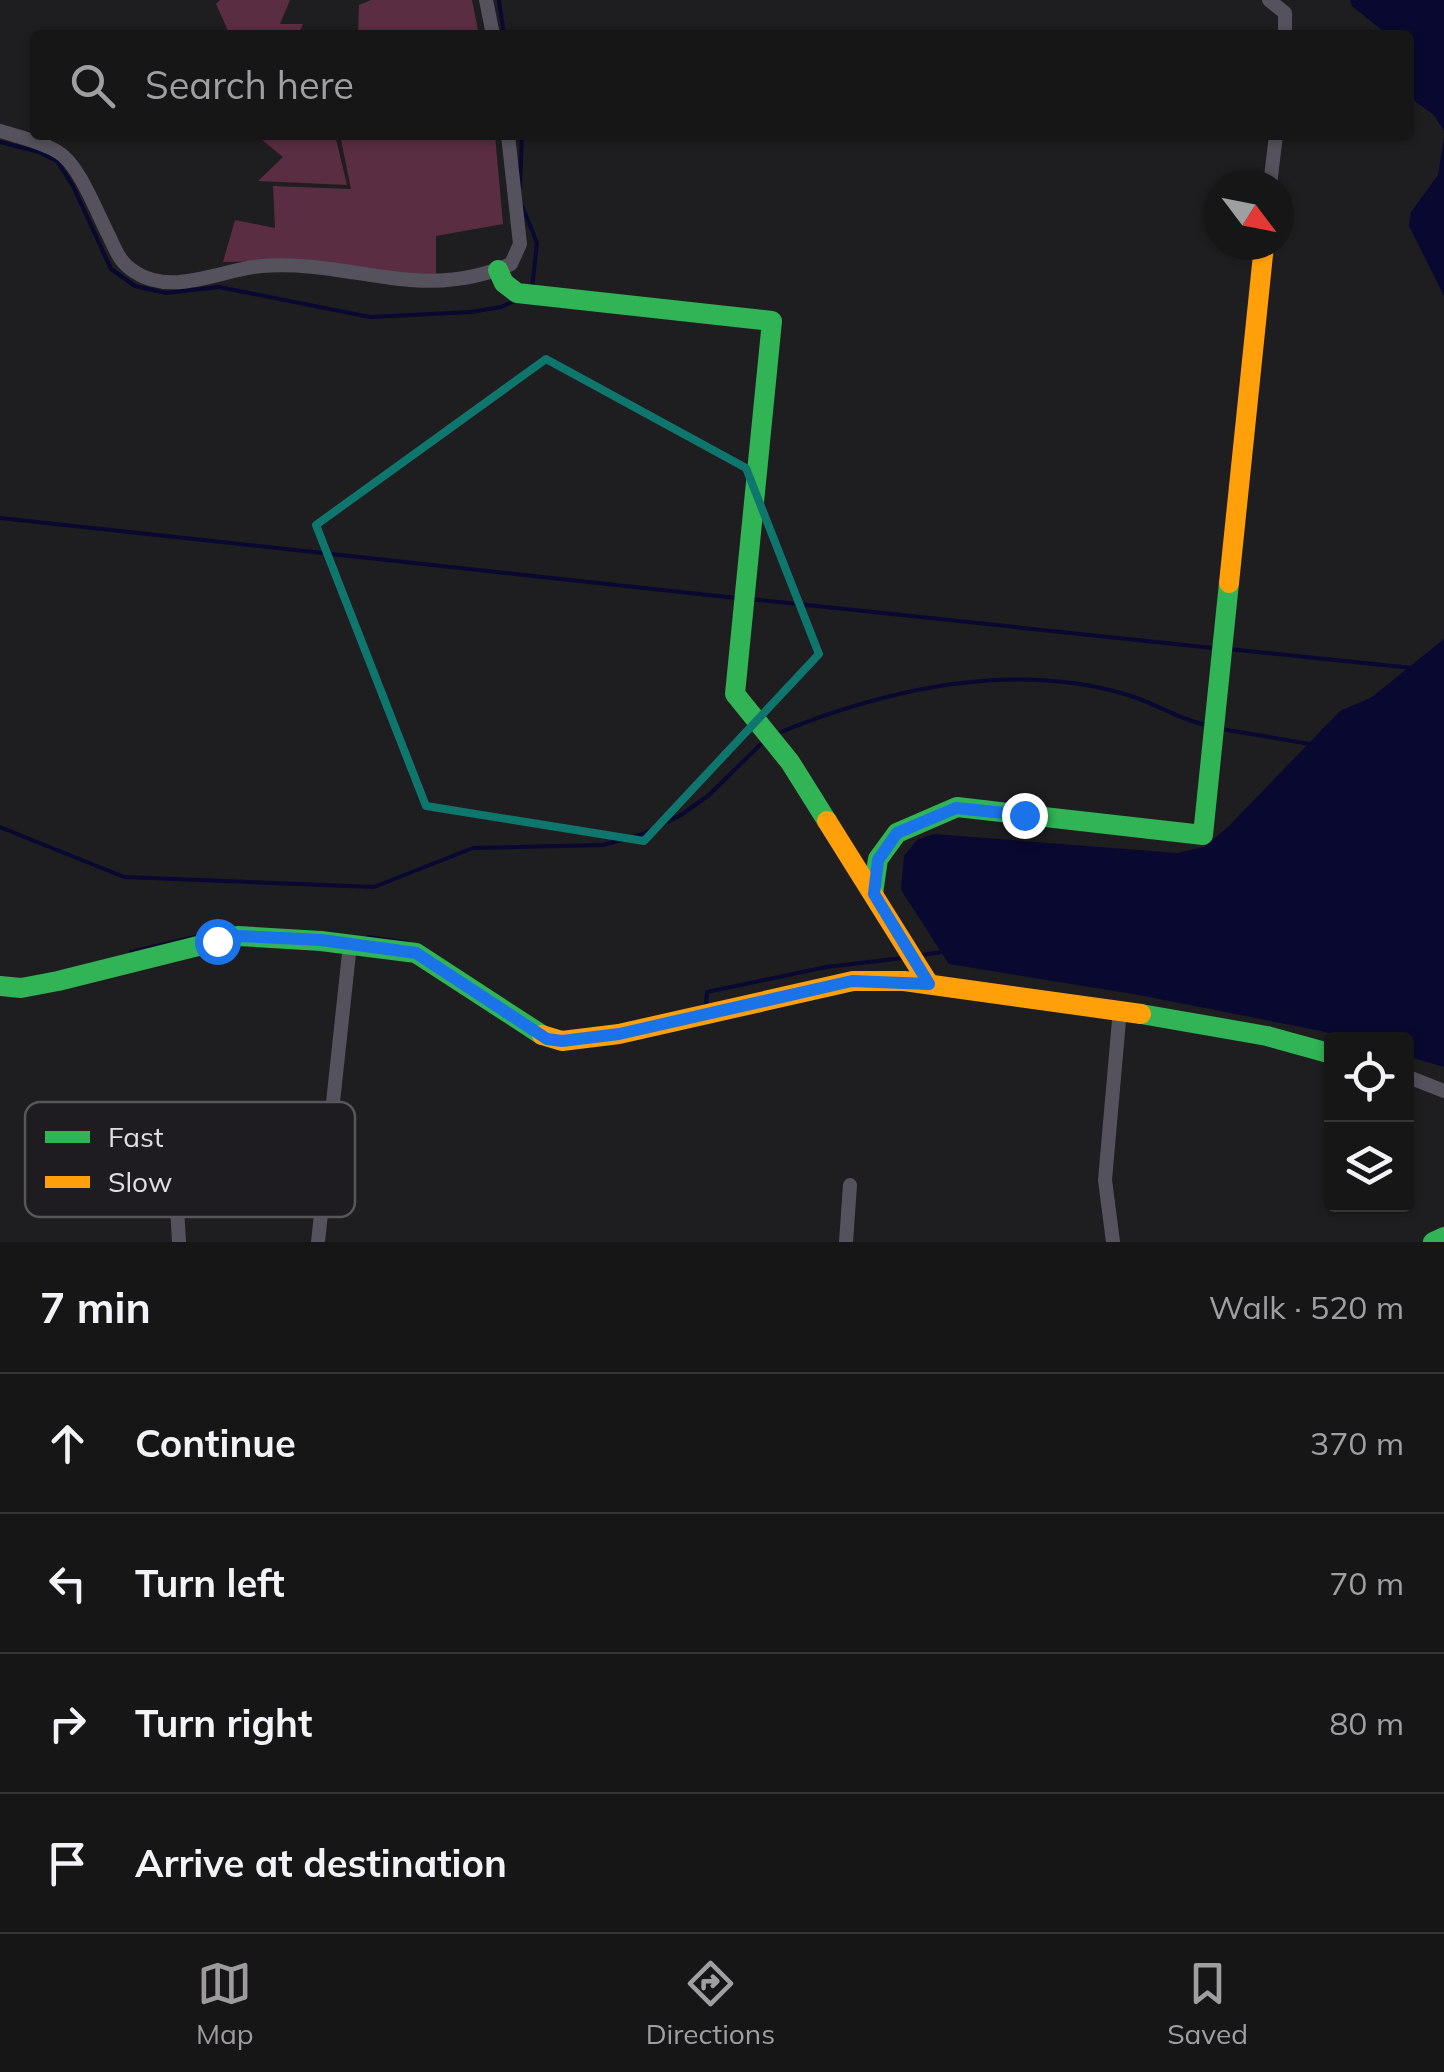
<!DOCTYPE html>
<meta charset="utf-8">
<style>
body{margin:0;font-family:Mulish,sans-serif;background:#232324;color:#f1f3f6}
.controls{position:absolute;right:30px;bottom:30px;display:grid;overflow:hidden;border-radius:10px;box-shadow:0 2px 8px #0004}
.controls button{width:90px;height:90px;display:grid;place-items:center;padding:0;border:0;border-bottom:2px solid #353536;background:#161617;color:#f1f3f6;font:50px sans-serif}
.compass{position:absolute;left:1204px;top:170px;width:90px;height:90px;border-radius:50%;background:#161617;box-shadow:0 2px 8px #0004;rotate:122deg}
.stop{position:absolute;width:30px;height:30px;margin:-22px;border:8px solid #1a73e8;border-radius:50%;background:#fff}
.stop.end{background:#1a73e8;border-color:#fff;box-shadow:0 2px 10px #0008}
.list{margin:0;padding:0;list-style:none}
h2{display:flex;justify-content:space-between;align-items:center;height:130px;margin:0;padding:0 40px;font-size:42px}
h2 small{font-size:32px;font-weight:400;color:#9e9fa1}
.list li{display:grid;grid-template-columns:65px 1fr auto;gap:30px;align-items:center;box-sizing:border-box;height:140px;padding:0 40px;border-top:2px solid #353536}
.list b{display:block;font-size:38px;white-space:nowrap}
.list em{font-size:32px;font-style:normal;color:#9e9fa1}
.icon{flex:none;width:55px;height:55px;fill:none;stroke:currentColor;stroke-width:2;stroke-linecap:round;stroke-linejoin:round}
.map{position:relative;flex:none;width:1444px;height:1242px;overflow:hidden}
.search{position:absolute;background:#161617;box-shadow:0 2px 8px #0004;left:30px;right:30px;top:30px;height:110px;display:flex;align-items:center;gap:25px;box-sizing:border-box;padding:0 35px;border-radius:10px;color:#9e9fa1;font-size:38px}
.sheet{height:690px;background:#161617}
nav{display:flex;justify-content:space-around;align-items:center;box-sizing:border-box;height:140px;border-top:2px solid #353536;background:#161617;font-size:28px;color:#9e9fa1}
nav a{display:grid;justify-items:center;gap:5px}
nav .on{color:#9c9a9d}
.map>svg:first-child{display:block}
.green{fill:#5a2d42}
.water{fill:#090830}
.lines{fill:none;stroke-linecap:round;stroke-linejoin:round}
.stream{stroke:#090830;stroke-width:4}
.street{stroke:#55525d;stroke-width:14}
.fast{stroke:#30b455;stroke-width:20}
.slow{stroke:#ff9f0a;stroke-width:20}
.route{stroke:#1a73e8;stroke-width:12}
.marked{fill:none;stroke:#0f766e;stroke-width:8;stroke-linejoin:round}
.key{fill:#1e1c20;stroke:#58565a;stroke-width:2.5}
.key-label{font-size:28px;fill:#e0dee1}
</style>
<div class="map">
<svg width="1444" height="1242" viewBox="0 0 1444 1242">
<rect width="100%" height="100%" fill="#1e1d1f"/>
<!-- green -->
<path class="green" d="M220,0H290L280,24H303L298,35H230L216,4Z
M371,0H472L479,35H358L359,5Z
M256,135H335L347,185L258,181L283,157Z
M340,135H495L503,224L436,236V276L287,261L223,262L235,220L275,228L273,186L351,189Z"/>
<!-- water -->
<path class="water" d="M1350,0H1444V131L1434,115L1409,97V35H1388L1352,6Z
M1444,137V296L1409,226L1411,212L1438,175Z
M1444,639V1067L1407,1056L1406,1040L1350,1039L1321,1031L1139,995L949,964L901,890L904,856L917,840L934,834L1177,853L1204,847L1228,827L1340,711L1372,697Z"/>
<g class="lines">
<!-- stream -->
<path class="stream" d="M499,0L504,35
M0,142L39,152L57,161L73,186L111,269L135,286L166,293L219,287L370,317L471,312L501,307L517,300
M520,187L522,135
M522,206L537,243L532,289
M0,518L736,598
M750,599L1213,648
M1228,649L1412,668
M1221,729L1310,744
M776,734C886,689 1011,660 1128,695C1155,703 1178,719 1206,725
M0,827L124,877L374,887L473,848L603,845L643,834L681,815L709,795L764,741
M368,937L408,943
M131,952L234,928
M922,955L942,952
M698,1008L706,1005L707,992L826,967L903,958"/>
<!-- street -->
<path class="street" d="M486,0L493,35
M1269,0L1285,13V35
M0,131C19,137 40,141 58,152C79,164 97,213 109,236C116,251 120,263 135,272C172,297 223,269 262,266C351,259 421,304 511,264L520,244L508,135
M1270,185L1276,135
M1406,1076L1444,1091
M179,1242L176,1190L182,1137
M318,1242L350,944
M846,1242L850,1185
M1113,1242L1105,1180L1120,1009"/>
<!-- fast -->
<path class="fast" d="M498,270L504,283L517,293L772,321L735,694L790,762L827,821
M873,894L878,859L897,833L957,807L1203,835L1229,583
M0,986L21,988L58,981L238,936L321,941L416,953L542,1035
M1141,1014L1267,1036L1332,1054
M1433,1242L1444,1237"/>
<!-- slow -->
<path class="slow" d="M1229,583L1264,245
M827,821L929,984
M542,1035L562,1041L619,1034L853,981H904L1141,1014"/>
</g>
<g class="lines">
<!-- route -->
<path class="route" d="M217,941L238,936L321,940L416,953L547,1039L562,1041L619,1034L852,981L929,984L874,894L878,860L897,833L956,808L1024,815"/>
</g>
<!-- marked area -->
<path class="marked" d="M546,359L746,468L819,654L644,841L426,806L316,525Z"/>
<!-- legend -->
<rect x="25" y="1102" width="330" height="115" rx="15" class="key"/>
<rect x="45" y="1131" width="45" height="12" fill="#30b455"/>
<rect x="45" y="1176" width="45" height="12" fill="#ff9f0a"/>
<g class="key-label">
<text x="108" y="1147">Fast</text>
<text x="108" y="1192">Slow</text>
</g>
</svg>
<div class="controls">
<button><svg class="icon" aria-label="locate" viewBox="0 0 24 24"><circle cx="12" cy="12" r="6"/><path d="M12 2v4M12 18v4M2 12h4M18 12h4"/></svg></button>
<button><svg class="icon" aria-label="layers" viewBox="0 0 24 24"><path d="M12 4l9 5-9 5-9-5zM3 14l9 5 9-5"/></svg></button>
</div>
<svg class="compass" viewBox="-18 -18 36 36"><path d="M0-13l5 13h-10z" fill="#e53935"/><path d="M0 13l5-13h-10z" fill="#9e9fa1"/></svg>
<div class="stop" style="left:217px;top:941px"></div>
<div class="stop end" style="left:1024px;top:815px"></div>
<div class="search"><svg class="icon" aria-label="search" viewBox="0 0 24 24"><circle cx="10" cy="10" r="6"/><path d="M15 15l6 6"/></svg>Search here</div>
</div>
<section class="sheet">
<h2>7 min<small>Walk · 520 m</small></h2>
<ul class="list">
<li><svg class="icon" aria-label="ahead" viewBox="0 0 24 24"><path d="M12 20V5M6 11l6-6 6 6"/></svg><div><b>Continue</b></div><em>370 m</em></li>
<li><svg class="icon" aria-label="left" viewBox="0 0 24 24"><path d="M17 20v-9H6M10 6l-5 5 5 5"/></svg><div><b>Turn left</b></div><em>70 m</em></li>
<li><svg class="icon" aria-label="right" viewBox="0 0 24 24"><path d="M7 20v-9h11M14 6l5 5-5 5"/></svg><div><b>Turn right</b></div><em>80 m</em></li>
<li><svg class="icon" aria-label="arrive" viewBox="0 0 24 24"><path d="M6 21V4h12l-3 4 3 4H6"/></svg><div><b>Arrive at destination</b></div></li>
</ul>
</section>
<nav>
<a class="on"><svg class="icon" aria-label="map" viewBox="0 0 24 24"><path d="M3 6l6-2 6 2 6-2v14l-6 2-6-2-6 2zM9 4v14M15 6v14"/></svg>Map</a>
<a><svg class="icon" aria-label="directions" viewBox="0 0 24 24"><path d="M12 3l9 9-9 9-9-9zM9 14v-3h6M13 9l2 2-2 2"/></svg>Directions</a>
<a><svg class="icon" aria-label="saved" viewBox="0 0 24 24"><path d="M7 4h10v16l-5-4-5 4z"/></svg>Saved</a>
</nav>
